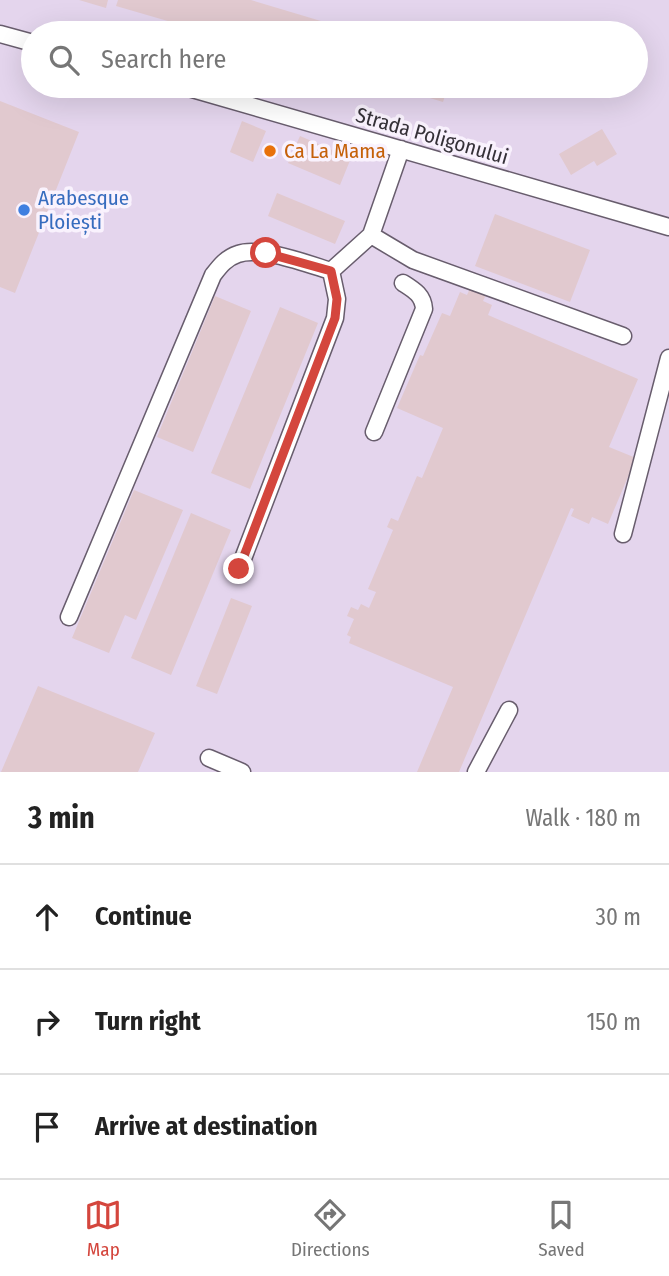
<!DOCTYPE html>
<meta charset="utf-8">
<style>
body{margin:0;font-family:"Fira Sans Condensed",sans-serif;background:#f2f2f2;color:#222}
.stop{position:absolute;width:21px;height:21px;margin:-16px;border:5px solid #d4463d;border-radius:50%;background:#fff}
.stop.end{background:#d4463d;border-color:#fff;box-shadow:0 2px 7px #0008}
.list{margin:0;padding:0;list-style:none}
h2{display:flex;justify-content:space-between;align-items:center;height:91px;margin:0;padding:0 28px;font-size:30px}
h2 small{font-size:23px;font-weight:400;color:#767676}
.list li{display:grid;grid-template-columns:46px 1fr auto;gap:21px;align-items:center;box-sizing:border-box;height:105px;padding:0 28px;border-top:2px solid #e0e0e0}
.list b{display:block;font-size:26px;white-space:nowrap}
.list em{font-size:23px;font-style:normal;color:#767676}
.icon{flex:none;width:38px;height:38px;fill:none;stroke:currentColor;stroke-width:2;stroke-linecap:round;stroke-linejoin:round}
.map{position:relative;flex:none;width:669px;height:772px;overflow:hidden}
.search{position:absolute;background:#fff;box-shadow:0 7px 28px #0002;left:21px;right:21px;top:21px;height:77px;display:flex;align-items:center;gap:18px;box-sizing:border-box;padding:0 24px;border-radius:38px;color:#767676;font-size:26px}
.sheet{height:406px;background:#fff}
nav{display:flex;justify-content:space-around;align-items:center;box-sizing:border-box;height:98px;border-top:2px solid #e0e0e0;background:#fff;font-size:19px;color:#767676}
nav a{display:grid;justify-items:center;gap:4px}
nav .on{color:#d4463d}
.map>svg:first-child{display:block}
.built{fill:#e4d5ed;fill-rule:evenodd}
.building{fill:#e1c9cf}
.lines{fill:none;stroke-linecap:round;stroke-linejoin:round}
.minor-casing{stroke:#685d6d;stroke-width:19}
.minor{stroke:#fff;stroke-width:16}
.route{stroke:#d4463d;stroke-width:9}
.food-dot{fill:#e8710a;stroke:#f9f2fd;stroke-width:2.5}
.shop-dot{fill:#3f7fe0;stroke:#f9f2fd;stroke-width:2.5}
.labels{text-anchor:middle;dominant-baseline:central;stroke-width:7;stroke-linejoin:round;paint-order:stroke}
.street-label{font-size:21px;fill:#353138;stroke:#f9f2fd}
.food-label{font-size:21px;fill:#c56008;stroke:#f9f2fd;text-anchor:start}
.shop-label{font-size:21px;fill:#366cbe;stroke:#f9f2fd;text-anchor:start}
</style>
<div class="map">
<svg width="669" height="772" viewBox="0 0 669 772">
<rect width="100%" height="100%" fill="#eee2f5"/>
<!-- built -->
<path class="built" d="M0,0H669V772H0ZM33,33H636V86H33Z"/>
<!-- building -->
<path class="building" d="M79,0H108L106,8Z
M118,0H251L361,33H209L116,6Z
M390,86H448L443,102Z
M0,101L79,132L15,293L0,287Z
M242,121L266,131L253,162L230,152Z
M602,129L617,154L597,166L594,161L571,175L559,154Z
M300,136L351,158L340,185L288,163Z
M277,193L345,221L335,244L268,216Z
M495,214L590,250L570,302L475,266Z
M471,286L487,293L483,301L492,305L488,315L638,379L609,447L636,458L608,524L592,517L589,524L571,516L574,509L571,508L459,772H417L453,687L349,643L351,637L347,635L354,619L347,616L351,607L358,610L361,604L369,608L376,592L368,589L393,530L387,527L391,518L398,521L417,476L422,478L443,428L397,408L420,355L423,356L442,313L450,316L460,292L467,295Z
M215,296L251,311L193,452L157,437Z
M280,307L318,323L250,489L211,473Z
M134,490L183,510L136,620L125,615L109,653L72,638Z
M191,513L231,530L171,675L131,658Z
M231,598L252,606L217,694L196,686Z
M38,686L155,733L138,772H1Z"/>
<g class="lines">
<defs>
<path id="minor" d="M0,34L33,43
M182,86L669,227
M371,235L413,260L623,336
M331,271L371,235L401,149
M374,432L424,309C423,295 414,290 403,283
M623,534L669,358
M239,569L335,318L337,299L331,271
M69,617L213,275C220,266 226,258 238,254C260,246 308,264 331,271
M209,758L242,772
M476,772L509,710"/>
</defs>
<!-- minor casing -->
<use href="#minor" class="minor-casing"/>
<!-- minor -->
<use href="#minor" class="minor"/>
</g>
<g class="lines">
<!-- route -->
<path class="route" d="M239,569L335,318L337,299L331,271L266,253"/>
</g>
<!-- markers -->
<circle class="food-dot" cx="270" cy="151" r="7"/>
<circle class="shop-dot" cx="24" cy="210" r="7"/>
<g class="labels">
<!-- street labels -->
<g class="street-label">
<text transform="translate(432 136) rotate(16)">Strada Poligonului</text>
</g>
<!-- food labels -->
<g class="food-label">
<text x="284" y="151">Ca La Mama</text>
</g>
<!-- shop labels -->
<g class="shop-label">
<text x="38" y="198">Arabesque<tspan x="38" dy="24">Ploiești</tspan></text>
</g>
</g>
</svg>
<div class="stop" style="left:266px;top:253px"></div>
<div class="stop end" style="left:239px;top:569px"></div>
<div class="search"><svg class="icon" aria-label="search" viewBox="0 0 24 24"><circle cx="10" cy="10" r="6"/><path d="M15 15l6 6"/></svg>Search here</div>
</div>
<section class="sheet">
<h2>3 min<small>Walk · 180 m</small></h2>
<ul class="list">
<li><svg class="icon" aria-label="ahead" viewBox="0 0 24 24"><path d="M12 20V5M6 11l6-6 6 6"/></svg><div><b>Continue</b></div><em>30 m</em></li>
<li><svg class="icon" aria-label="right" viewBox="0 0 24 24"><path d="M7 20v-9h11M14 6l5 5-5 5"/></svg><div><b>Turn right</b></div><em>150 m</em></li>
<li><svg class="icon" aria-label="arrive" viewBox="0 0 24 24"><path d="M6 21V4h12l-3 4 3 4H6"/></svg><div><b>Arrive at destination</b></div></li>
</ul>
</section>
<nav>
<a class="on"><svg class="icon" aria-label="map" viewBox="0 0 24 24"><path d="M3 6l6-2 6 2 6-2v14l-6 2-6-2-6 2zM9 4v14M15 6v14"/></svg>Map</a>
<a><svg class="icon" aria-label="directions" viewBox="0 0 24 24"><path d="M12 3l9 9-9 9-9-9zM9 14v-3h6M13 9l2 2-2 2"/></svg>Directions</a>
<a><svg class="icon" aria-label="saved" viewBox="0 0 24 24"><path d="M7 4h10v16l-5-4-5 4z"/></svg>Saved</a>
</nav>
